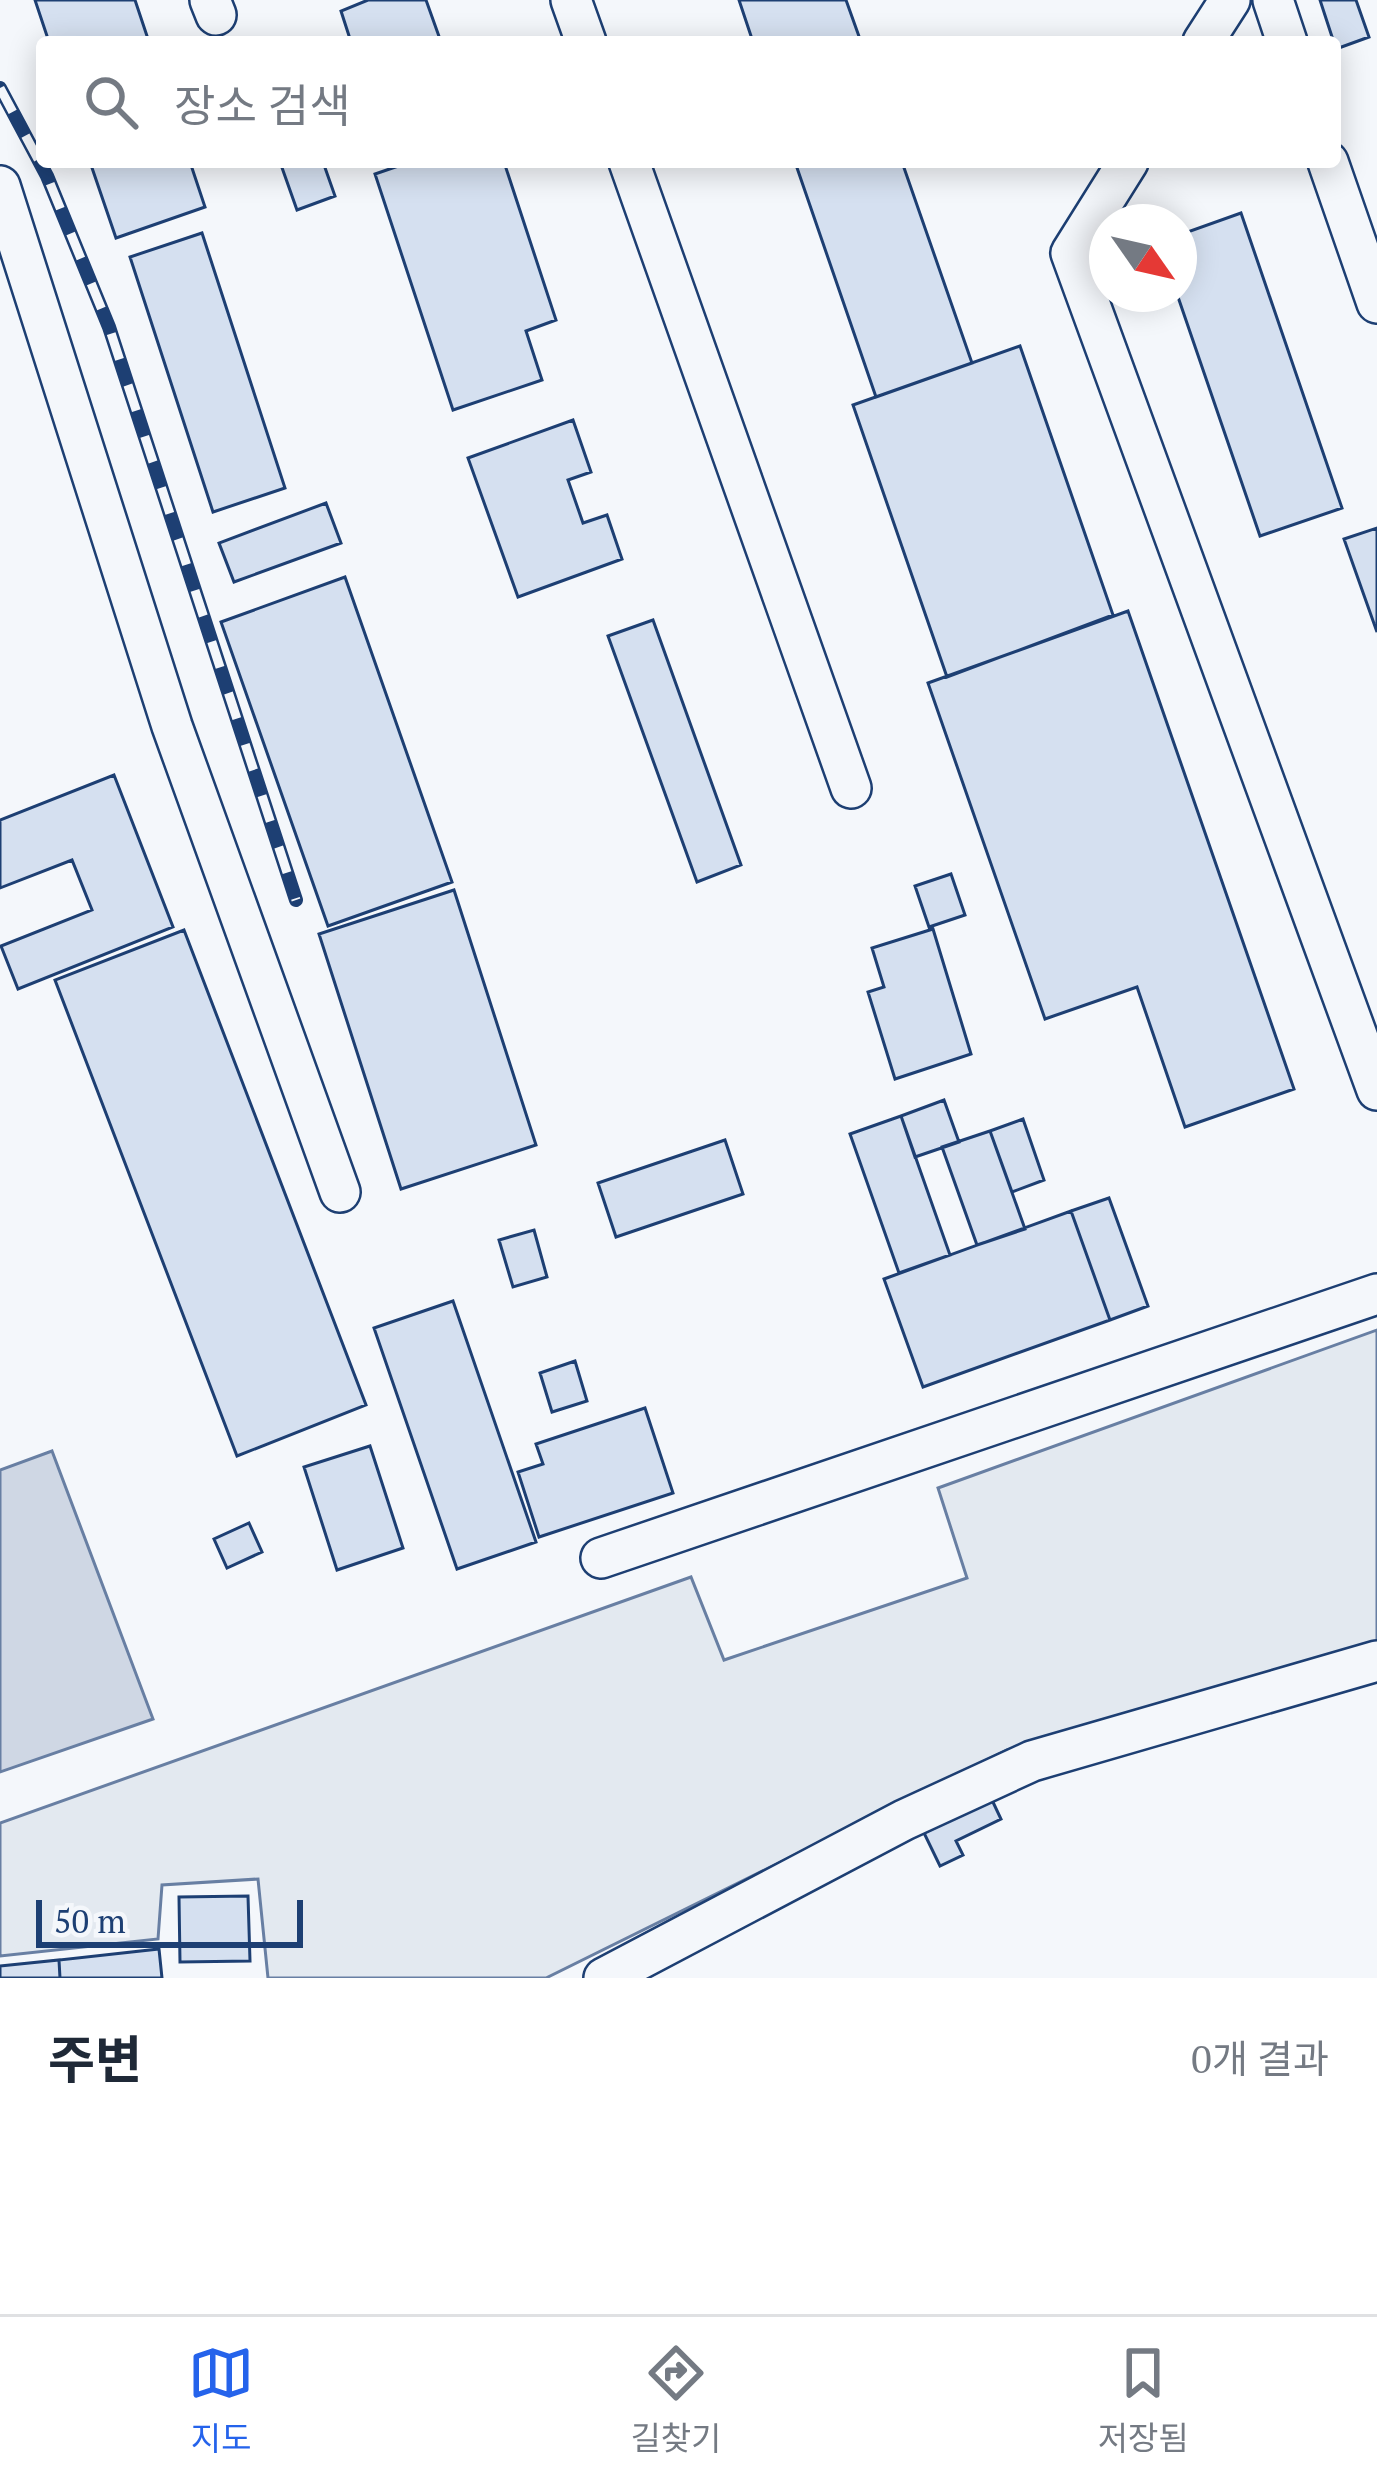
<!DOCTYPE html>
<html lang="ko">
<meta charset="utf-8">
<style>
body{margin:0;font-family:"PT Serif","Noto Sans KR",serif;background:#f6f6f7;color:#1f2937}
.compass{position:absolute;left:1089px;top:204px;width:108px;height:108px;border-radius:50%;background:#fff;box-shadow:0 6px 30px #0003;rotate:124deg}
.scale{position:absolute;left:36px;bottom:30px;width:267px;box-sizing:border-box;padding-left:12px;border:6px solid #1d3f73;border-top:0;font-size:33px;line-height:42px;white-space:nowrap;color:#1d3f73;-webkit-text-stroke:9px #f4f7fb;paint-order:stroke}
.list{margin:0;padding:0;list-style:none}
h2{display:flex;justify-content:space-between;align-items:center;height:156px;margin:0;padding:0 48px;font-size:51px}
h2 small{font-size:39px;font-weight:400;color:#747a83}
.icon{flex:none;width:66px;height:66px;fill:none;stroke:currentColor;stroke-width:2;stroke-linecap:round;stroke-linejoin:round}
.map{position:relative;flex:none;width:1377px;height:1978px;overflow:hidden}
.search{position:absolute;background:#fff;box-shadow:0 6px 30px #0003;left:36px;right:36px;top:36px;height:132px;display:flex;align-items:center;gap:30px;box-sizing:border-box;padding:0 42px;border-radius:12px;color:#747a83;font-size:45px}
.sheet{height:336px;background:#fff}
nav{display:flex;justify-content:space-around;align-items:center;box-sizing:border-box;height:168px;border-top:3px solid #e0e1e3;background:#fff;font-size:33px;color:#747a83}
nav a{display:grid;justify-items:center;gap:6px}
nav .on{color:#2563eb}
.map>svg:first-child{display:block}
.green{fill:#e3e9f0;stroke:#687fa3;stroke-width:3}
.water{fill:#cfd7e4;stroke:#687fa3;stroke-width:3}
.building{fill:#d5e0f0;stroke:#1d3f73;stroke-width:3}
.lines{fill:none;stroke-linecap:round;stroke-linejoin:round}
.minor-casing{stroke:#1d3f73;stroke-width:44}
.minor{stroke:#f4f7fb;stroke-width:39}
.rail-casing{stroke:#1d3f73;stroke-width:14}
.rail{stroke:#f4f7fb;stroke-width:9;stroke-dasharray:27;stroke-linecap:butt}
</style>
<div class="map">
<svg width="1377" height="1978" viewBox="0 0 1377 1978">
<rect width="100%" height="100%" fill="#f4f7fb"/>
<!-- green -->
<path class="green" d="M1377,1330V1646L1007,1750L546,1978H268L258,1879L162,1885L158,1939L0,1956V1823L691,1577L724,1660L967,1578L938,1488Z"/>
<!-- water -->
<path class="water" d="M52,1451L153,1719L0,1772V1470Z"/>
<!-- building -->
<path class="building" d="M35,0H135L149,42H49Z
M368,0H426L441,42H351L341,11Z
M739,0H846L861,42H753Z
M1320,0H1356L1369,37L1336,49Z
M90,162H190L205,207L116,238Z
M280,162H323L335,196L297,210Z
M410,162H504L556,320L526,331L542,380L453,410L375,174Z
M795,162H902L972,363L876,397Z
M1241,213L1342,508L1260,536L1177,294L1179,235Z
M202,233L285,488L213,512L130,257Z
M1020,346L1113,615L947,677L853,405Z
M573,420L591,472L568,480L583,523L607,515L622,559L518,597L468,458Z
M326,503L341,543L234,582L219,543Z
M1377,528V632L1344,539Z
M345,577L452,882L328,926L221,622Z
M1128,611L1294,1089L1185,1127L1137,987L1045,1019L928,683Z
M653,620L741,865L697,882L608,636Z
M114,775L173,927L18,989L1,946L92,910L72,860L0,888V820Z
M951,874L965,915L929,927L915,886Z
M454,890L536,1145L401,1189L319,934Z
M933,929L971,1054L895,1079L868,992L884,987L872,948Z
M184,930L366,1405L237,1456L55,980Z
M944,1100L959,1142L915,1157L901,1116Z
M901,1116L950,1255L899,1273L850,1134Z
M1023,1119L1044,1180L1012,1192L990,1131Z
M990,1131L1025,1229L977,1245L942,1147Z
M725,1140L743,1194L616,1237L598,1183Z
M1109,1198L1148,1306L1110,1320L1071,1211Z
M1071,1211L1110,1320L923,1387L884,1279Z
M534,1230L547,1277L513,1287L499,1240Z
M453,1301L536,1542L457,1569L374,1328Z
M575,1361L587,1401L552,1412L540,1373Z
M645,1408L673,1493L539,1537L518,1472L543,1464L536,1444Z
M370,1446L403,1548L337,1570L304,1467Z
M249,1523L262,1552L227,1568L214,1539Z
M992,1800L1001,1819L956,1841L963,1855L940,1866L924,1833Z
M248,1896L250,1961L180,1962L179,1897Z
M159,1949L162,1978H60L59,1960Z
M59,1960L60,1978H0V1966Z"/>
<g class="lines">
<defs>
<path id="minor" d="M210,0L216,15
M571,0L586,42
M1273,0L1287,42
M1203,42L1230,0
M629,162L851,788
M1128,162L1071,253L1377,1090
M1328,162L1377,303
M0,186L172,726L340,1192
M601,1558L1377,1294
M604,1978L904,1820L1032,1761L1377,1661"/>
</defs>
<!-- minor casing -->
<use href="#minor" class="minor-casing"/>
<!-- minor -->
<use href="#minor" class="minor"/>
<defs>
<path id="rail" d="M0,88L47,176L109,327L296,900"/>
</defs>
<!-- rail casing -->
<use href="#rail" class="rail-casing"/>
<!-- rail -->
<use href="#rail" class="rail"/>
</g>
</svg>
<svg class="compass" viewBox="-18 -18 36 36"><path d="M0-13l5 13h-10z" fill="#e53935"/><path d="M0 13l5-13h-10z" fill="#747a83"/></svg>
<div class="scale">50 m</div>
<div class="search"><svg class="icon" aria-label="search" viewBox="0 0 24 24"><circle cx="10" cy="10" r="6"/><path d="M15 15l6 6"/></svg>장소 검색</div>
</div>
<section class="sheet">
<h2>주변<small>0개 결과</small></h2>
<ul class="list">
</ul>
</section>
<nav>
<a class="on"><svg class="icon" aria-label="map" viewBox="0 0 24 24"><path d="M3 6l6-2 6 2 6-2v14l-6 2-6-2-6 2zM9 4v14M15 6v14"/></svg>지도</a>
<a><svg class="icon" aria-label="directions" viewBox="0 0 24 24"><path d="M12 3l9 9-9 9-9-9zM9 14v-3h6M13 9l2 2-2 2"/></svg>길찾기</a>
<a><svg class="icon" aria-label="saved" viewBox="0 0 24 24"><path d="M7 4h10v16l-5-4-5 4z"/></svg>저장됨</a>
</nav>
